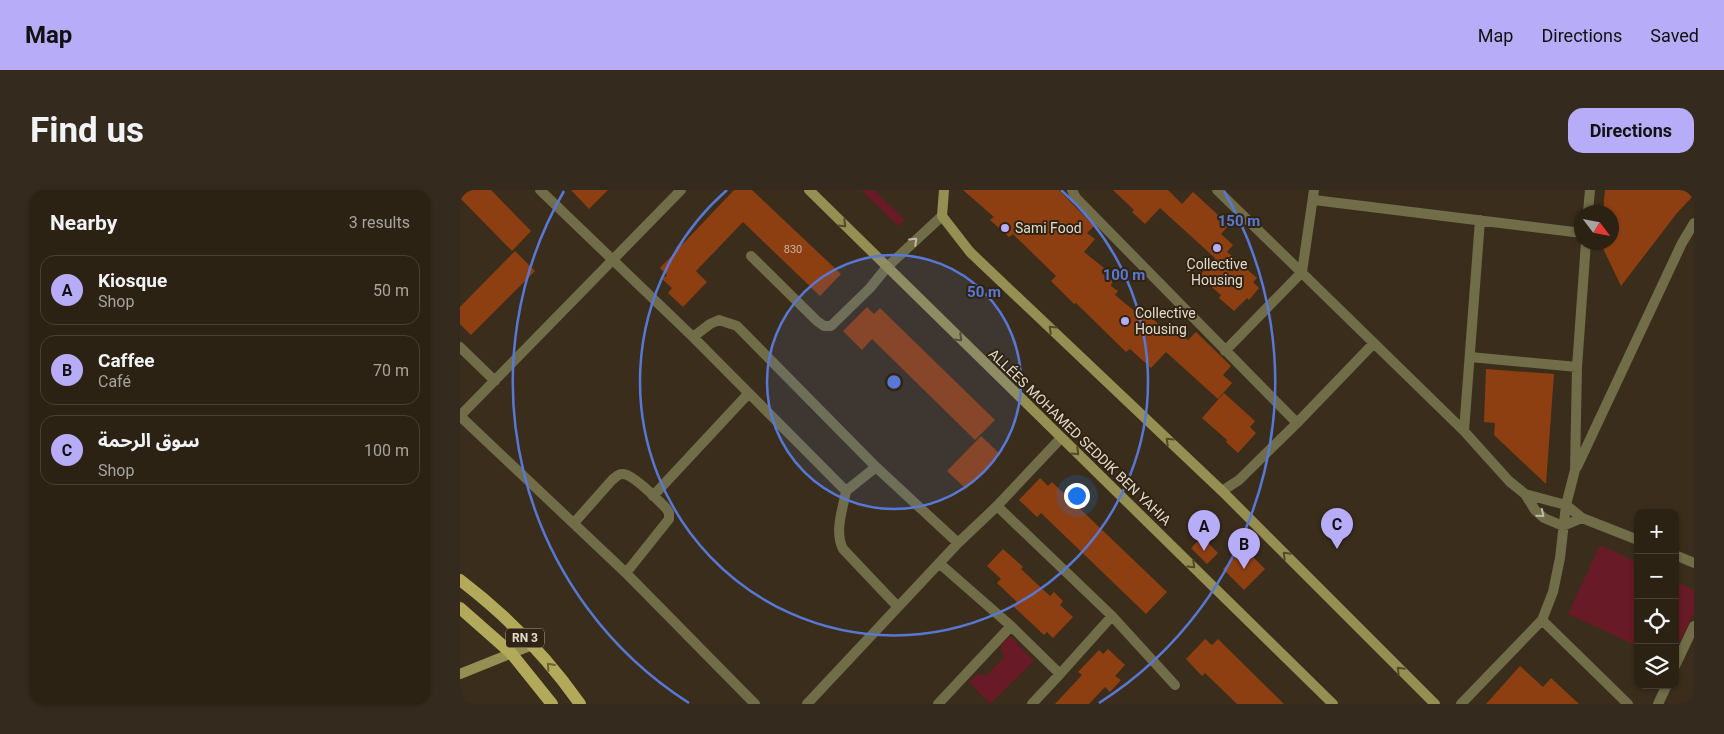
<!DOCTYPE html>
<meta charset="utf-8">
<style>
body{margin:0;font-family:Roboto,"Noto Sans Arabic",sans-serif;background:#342a1d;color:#f1f3f6}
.controls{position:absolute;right:15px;bottom:15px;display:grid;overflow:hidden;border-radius:10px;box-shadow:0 1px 4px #0004}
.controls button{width:45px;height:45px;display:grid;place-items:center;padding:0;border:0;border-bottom:1px solid #483f34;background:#2c2214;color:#f1f3f6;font:25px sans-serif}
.compass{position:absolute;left:1114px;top:15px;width:45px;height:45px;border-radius:50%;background:#2c2214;box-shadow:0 1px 4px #0004;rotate:122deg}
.you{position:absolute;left:616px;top:305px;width:18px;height:18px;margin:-12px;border:4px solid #fff;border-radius:50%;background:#1a73e8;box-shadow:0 0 0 8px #1a73e833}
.badge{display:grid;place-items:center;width:32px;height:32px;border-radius:50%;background:#b6acf8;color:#111;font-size:16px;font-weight:700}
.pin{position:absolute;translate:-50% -41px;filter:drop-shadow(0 1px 2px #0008)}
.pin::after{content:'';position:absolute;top:26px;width:18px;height:15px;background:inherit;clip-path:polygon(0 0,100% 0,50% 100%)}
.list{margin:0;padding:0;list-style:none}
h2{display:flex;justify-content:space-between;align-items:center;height:65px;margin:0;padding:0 20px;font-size:21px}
h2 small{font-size:16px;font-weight:400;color:#a6a4a0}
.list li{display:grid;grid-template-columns:32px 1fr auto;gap:15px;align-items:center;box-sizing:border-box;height:70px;margin:0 10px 10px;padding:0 10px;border:1px solid #483f34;border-radius:15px}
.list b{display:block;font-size:19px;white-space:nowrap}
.list p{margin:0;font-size:16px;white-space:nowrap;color:#a6a4a0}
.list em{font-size:16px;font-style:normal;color:#a6a4a0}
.icon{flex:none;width:28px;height:28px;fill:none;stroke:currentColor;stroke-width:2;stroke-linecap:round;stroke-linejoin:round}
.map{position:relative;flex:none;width:1234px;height:514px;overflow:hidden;border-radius:15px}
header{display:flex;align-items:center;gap:30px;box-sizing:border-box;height:70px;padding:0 25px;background:#b6acf8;color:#111}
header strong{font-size:24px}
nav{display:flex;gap:28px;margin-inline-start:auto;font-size:18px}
.intro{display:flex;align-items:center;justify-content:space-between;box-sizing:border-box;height:120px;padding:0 30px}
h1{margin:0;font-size:35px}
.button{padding:12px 22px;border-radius:15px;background:#b6acf8;color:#111;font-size:18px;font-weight:700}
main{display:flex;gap:30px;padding:0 30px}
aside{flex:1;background:#2c2214;border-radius:15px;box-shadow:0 1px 4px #0004}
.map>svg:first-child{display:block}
.green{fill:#681b26}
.building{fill:#8e3f12}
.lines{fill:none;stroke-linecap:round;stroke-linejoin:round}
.street{stroke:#716d48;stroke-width:10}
.secondary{stroke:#968f53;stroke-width:10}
.primary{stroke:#b2aa5a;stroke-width:12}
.oneway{stroke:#544928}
.oneway2{stroke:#c0b9a6}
.oneway3{stroke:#6a6032}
.ring{fill:none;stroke:#5878d5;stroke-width:2.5}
.poi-dot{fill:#b6acf8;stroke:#302311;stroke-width:2}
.labels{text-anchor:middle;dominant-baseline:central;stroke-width:4;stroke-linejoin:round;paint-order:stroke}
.number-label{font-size:11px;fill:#cdb29f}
.shield{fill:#302311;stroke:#ada295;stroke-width:1}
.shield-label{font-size:12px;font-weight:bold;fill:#e2d9ce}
.poi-label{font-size:14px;fill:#e2d9ce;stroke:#302311;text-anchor:start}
.street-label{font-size:14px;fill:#e2d9ce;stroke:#302311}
.centre{fill:#5878d5;stroke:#302311;stroke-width:2.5}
.ring-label{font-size:15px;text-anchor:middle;font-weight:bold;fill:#5878d5;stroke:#302311;stroke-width:4;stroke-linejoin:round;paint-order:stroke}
</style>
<header>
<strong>Map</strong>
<nav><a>Map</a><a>Directions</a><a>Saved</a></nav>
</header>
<div class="intro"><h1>Find us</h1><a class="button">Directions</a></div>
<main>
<aside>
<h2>Nearby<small>3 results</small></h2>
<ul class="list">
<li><span class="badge">A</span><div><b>Kiosque</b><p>Shop</p></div><em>50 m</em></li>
<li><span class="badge">B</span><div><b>Caffee</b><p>Café</p></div><em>70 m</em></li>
<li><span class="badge">C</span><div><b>سوق الرحمة</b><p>Shop</p></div><em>100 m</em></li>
</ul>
</aside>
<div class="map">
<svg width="1234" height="514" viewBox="0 0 1234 514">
<rect width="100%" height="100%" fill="#3a2d1b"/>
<!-- green -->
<path class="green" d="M401,0H414L445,30L438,36Z
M1140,355L1178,373V456L1108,424Z
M1215,391L1234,400V423L1215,462Z
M550,446L574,471L530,514L509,492L518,484L526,486L544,467L540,456Z"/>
<!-- building -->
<path class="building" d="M0,0H31L71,41L52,61L0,8Z
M111,0H148L129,19Z
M274,0H292L381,84L360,106L283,32L236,81L247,92L223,117L208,103L212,98L202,89L207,85L200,78Z
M503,0H599L634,36L627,43L635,49L624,62L654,86L651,96L658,101L655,105L678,124L682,120L710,144L715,139L728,150L736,142L771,176L763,185L772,193L758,209L706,162L691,178L670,159L666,162L616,113L614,114L591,91L596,86L553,44L549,47L530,30L534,27Z
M653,0H708L722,14L733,2L769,35L761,44L773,55L767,62L797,88L793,92L799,98L789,110L787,108L774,121L759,108L761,105L739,86L755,68L700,18L685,34L672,22L674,20Z
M1145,0H1234V5L1217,23L1161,96L1140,52H1152V22H1143Z
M55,61L75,81L11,145L0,134V117Z
M407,117L414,124L420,118L535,230L515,250L412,149L402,160L383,141Z
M1026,179L1094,184L1086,294L1034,245L1035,233L1024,232Z
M764,203L795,231L790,237L796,243L778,263L766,252L767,250L742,228Z
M521,246L540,264L506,299L487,281Z
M580,288L588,296L592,292L707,402L686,424L581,323L577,327L559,310Z
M742,347L758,363L747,374L731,358Z
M784,358L805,379L784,400L763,379Z
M543,359L563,377L561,379L590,406L594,402L603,411L600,415L613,427L593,448L587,442L584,445L553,416L557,412L537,393L541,389L527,376Z
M745,449L752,455L758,449L824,514H777L745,483L742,486L726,469Z
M648,459L665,475L655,486L661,490L650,502L645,497L629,514H595L622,485L618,482L639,460L643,464Z
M1060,476L1083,497L1091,488L1119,514H1026Z"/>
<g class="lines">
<!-- street -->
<path class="street" d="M80,0L233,147L250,134L259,130L277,136L416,277L498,353
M612,0L616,8L837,233
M757,0L1004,241L1049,291L1065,304L1075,320L1084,328L1103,336L1122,328
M854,10L1122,43
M1128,22L1130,0
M291,66L357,131L364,136H371L410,98L427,77L482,26
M233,147L386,301L416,277
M0,157L35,191
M765,161L842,82L854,0
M1010,167L1117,177
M0,226L166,383L295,514
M0,226L221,0
M1004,241L1020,30
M1117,277L1222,53L1234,33
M386,301C383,319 374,341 383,359L438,417
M762,301L779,290L837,233L914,153
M1065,304L1106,315L1122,328L1178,350
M193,306L288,204
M537,316L652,426L715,495
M114,333L152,290C155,288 158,284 162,284C172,283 198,310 206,318L209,323V329L166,383
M1215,365L1234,373
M479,373L551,436
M1082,430L1168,514
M1215,476L1234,436
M347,514L498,353L537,316L601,248
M478,514L551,436L600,484L652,426
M572,514L600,484
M1001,514L1082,430L1093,402L1100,368L1106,315L1115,280L1117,177L1126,52
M1198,514L1207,495"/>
<!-- secondary -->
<path class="secondary" d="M349,0L873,514
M484,0L482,26L510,62L762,301L975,514
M0,484L72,455"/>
<!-- primary -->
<path class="primary" d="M0,390C46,425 87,467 120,514
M0,418L51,463L92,514"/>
</g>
<!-- one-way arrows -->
<defs><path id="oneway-chevron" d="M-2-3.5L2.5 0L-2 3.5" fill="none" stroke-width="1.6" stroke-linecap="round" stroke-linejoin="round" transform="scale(1.25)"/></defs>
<g class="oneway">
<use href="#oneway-chevron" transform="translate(383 34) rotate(44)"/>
<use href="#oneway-chevron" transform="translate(592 139) rotate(-136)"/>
<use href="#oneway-chevron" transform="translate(499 148) rotate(44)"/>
<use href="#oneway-chevron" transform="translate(709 251) rotate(-136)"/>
<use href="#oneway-chevron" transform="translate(616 262) rotate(44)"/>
<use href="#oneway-chevron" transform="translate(826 365) rotate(-135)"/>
<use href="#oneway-chevron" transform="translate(732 375) rotate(44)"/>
<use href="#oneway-chevron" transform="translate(940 480) rotate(-135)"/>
</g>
<g class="oneway2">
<use href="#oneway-chevron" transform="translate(454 51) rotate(-44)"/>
<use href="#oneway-chevron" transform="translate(1081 324) rotate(40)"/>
</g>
<use class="oneway3" href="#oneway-chevron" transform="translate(90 476) rotate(-132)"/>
<!-- distance rings -->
<circle cx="434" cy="192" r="127" fill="#5878d5" fill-opacity=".12"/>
<g class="ring">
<circle cx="434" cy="192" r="127"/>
<path d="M601 0A254 254 0 1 1 267 0"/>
<path d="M229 513A381 381 0 0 1 104 1M764 1A381 381 0 0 1 639 513"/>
</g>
<!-- markers -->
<g class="poi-dot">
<circle cx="545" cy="38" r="5"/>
<circle cx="757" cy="58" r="5"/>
<circle cx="665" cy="131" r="5"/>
</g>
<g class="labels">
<!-- number labels -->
<g class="number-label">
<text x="333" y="59">830</text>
</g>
<!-- shield labels -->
<rect class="shield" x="46" y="438.5" width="38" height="19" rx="4"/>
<g class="shield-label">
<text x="65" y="448">RN 3</text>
</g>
<!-- poi labels -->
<g class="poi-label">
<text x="555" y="38">Sami Food</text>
<text x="757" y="74" text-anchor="middle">ِCollective<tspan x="757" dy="16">Housing</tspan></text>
<text x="675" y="123">Collective<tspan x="675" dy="16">Housing</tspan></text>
</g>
<!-- street labels -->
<g class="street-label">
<text transform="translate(620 247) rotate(44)">ALLÉES MOHAMED SEDDIK BEN YAHIA</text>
</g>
</g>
<circle cx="434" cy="192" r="8" class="centre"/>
<g class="ring-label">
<text x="779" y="36">150 m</text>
<text x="664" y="90">100 m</text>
<text x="524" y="107">50 m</text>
</g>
</svg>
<div class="controls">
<button>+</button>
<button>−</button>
<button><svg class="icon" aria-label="locate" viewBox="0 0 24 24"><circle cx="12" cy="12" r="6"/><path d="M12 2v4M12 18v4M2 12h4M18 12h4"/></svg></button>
<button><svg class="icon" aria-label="layers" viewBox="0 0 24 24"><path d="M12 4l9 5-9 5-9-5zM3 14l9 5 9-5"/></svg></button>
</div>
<svg class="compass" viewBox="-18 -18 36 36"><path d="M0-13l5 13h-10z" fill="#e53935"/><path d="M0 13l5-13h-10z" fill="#a6a4a0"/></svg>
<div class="you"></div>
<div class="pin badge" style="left:744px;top:361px">A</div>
<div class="pin badge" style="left:784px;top:379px">B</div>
<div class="pin badge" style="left:877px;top:359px">C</div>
</div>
</main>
